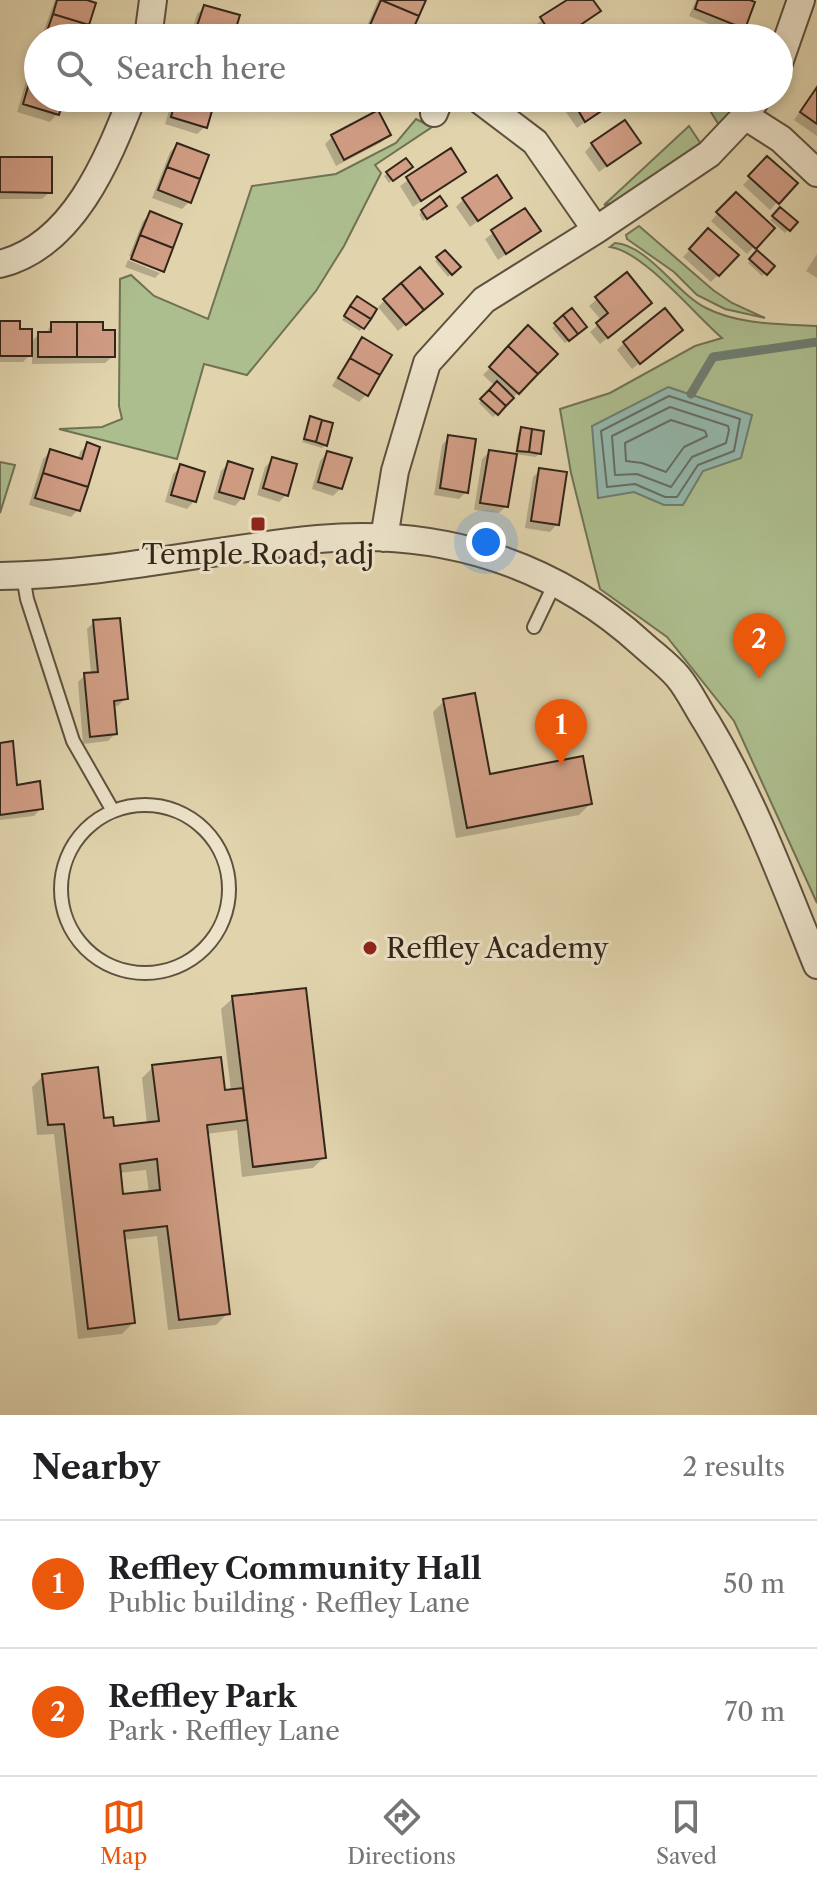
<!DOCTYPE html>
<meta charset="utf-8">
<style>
body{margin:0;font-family:"Libre Caslon Text",serif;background:#f6f6f6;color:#202124}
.you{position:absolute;left:486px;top:542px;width:28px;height:28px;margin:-20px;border:6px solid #fff;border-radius:50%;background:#1a73e8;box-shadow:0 0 0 12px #1a73e833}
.badge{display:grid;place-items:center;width:52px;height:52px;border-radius:50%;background:#ea580c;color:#fff;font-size:26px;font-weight:700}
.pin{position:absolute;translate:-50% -66px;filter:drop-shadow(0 2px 4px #0008)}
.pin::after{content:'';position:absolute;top:42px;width:28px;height:24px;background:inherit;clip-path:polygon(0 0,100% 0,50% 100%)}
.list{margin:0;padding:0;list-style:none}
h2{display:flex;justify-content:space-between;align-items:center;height:104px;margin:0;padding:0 32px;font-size:34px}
h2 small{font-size:26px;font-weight:400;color:#757577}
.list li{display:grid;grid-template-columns:52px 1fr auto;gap:24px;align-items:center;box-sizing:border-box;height:128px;padding:0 32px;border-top:2px solid #e0e0e0}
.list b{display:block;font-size:30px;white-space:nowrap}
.list p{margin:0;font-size:26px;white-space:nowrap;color:#757577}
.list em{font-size:26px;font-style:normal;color:#757577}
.icon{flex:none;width:44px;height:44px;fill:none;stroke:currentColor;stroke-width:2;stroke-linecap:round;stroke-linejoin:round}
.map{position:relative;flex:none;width:817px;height:1415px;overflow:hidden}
.search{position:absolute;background:#fff;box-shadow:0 4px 12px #0003;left:24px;right:24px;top:24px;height:88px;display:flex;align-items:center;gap:20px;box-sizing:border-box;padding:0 28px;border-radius:44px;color:#757577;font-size:30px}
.sheet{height:360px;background:#fff}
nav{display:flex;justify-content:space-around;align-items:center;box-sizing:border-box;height:112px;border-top:2px solid #e0e0e0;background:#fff;font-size:22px;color:#757577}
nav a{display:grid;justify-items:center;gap:4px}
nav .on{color:#ea580c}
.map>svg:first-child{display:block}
.green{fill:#adbe8e;stroke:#707254;stroke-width:2}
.water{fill:#94b8ae;stroke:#6d7d72;stroke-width:2}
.shadow{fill:#0003;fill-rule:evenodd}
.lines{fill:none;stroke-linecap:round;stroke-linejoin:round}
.shore{stroke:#646e64;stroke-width:2}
.stream{stroke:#6d7d72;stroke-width:9}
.building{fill:#d19e85;stroke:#332519;stroke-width:2;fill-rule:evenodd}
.lane-casing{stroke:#5e513e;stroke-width:16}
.street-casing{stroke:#5e513e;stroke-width:30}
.lane{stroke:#ece3ca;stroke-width:12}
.street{stroke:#ece3ca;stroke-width:26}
.poi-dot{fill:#8f2418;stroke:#ece3ca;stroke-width:3}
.labels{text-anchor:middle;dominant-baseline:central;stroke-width:6;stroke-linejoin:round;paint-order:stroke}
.poi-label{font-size:28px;fill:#332519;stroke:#ece3ca}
</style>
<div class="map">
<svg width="817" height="1415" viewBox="0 0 817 1415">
<rect width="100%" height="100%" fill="#e1d4ad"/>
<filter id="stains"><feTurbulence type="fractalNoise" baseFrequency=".0025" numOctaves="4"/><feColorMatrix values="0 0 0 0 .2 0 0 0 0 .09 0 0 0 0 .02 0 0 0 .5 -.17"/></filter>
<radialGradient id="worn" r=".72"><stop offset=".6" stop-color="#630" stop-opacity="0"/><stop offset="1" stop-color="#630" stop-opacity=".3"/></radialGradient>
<!-- green -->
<path class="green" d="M721,98H743L719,125L709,109Z
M416,119L432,127L375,165L381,173L344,246L316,291L247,375L204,364L177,459L59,429L102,427L122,419L119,406L120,279L131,275L154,296L208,319L252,186L336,174L396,143Z
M689,126L701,144L680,161L616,202L604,205Z
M639,226L713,290L732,303L765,318L725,309L697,295L674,272L627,239L626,235Z
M615,243C648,245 677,294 706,308C739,325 781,324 817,326V903L734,721L667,637L600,589L571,473L560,409L610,393L695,346L722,338C695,315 643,251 610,247Z
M0,462L15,465L0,513Z"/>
<!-- water -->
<path class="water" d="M668,387L752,415L741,458L703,471L683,505H664L634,492L598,498L592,426Z"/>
<!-- shadow -->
<path class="shadow" d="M55,0H80L93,4L83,38H41Z
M378,0H423L407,38H376L364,33Z
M570,0H591L599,11L561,38H542L534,26Z
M696,0H744L743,28L736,35L689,16Z
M205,7L231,38H190L197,14Z
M37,61L38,98H62L57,114L50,122L17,112L30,68Z
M817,87V136L794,120Z
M173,98H214L205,127L197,134L165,124Z
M335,98H359L358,107L355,110L334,108Z
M556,98H616L617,99L577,128Z
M627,98H642L623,111L619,105Z
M665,98H684L671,107Z
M389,134L382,142L336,166L325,144L332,137Z
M638,143L599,172L585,152L592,144Z
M177,145L189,202L182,209L152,198L170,152Z
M450,150L464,171L413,207L400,186Z
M768,158L795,183L770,210L743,185Z
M0,159L50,192L42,199H0Z
M407,170L389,183L384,176L388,173Z
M736,194L772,228L747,254L711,221Z
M510,198L470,227L456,207L464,199Z
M440,199L441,208L423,221L419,214Z
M780,209L795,222L785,233L770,220Z
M524,211L538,231L498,260L485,239Z
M150,214L162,271L161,272V269L129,256L143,221Z
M708,230L736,256L711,282L683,257Z
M445,252L458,267L448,277L435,261Z
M757,253L772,266L762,276L748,263Z
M817,254V278L806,271Z
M128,260L160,273L155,278L125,267Z
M597,299L642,310L600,344L590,332L602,321L589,306Z
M385,300L433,301L398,331L378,307Z
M354,302L363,327L360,331L342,320Z
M572,311L582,330L565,343L552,328Z
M0,323L18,331L30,343L39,334H45L52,324L101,332L113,356L105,363L32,364V353L23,362H0Z
M528,328L518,393L493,417L479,403L495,386L483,375Z
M673,337L632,369L617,350L624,343Z
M362,339L366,395L359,402L332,386L355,347Z
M311,419L325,445L322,448L302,442Z
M522,430L539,453L536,457L515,454L518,433Z
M449,437L466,492L459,499L434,495L442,445Z
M87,445L78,510L71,517L29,505L43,459L51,451L78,460L80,452Z
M489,452L506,506L499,513L474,510L482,459Z
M327,453L341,488L333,496L312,489L320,461Z
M273,459L286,495L279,502L257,495L265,467Z
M229,463L242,498L235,506L213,499L221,471Z
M181,467L194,501L187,509L165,502L173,474Z
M540,470L557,524L550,532L525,528L533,477Z
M94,622L125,699L118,706H113L115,734L108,741L83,744L78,682L85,675L91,674L87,629Z
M444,701L488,776L590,804L579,815L456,838L433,712Z
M0,745L16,787L41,808L34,816L0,820Z
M233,998L324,1157L313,1168L242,1177L237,1130L206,1134L227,1314L216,1325L168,1330L157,1236L123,1240L133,1323L122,1334L78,1339L54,1134L37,1135L32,1087L43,1076L113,1129L147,1124L142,1078L153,1067L223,1092L231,1091L221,1009ZM146,1170L149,1193L121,1197L119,1173Z"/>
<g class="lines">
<!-- shore -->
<path class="shore" d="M669,396L740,419L734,451L698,465L677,497H665L635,484L607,487L601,431Z
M670,407L728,426L729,430L726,443L692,457L671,487L637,474L615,475L612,436Z
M671,420L705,431L707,436L684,447L666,472L642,463L626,461L625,443Z"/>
<!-- stream -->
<path class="stream" d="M691,394L713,357L817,342"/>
</g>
<!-- building -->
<path class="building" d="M57,0H87L96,3L89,25L53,14Z
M381,0L419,16L409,38H399L370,25Z
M381,0H426L419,16Z
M567,0H593L601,11L561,38H554L540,17Z
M698,0H750L755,2L745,29L695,9Z
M204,5L240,15L233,38L197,26Z
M53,14L89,25L85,38L45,37Z
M197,26L233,38H193Z
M603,27L610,36L587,38Z
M37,59H38V83L30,80Z
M30,80L38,83V98H64L59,115L23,104Z
M817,87V124L800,112Z
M176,98H193L214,104L207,128L171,117Z
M193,98H216L214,104Z
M337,98H361L360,108L336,106Z
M571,98H618L619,99L585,122Z
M624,98H644L627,110L621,100Z
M378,110L391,135L344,160L331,135Z
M625,120L641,143L607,166L591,143Z
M177,143L209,155L200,179L167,167Z
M451,148L466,172L421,201L406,177Z
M767,156L798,183L779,204L748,176Z
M0,157H52V193L0,192Z
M406,158L413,167L393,181L386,172Z
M167,167L200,179L191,203L158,190Z
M497,175L512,198L478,221L462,198Z
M736,192L775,228L756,249L716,212Z
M440,196L447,206L427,219L421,210Z
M780,207L798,222L790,231L772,216Z
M525,208L541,231L506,254L491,230Z
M150,211L182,224L173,248L140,235Z
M708,228L739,255L719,276L689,249Z
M140,235L173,248L164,272L131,259Z
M445,250L461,267L452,275L436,257Z
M757,250L775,266L767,275L749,259Z
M420,267L443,294L424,310L401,283Z
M627,272L652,303L608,338L596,323L608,313L595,297Z
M401,283L424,310L406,325L383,299Z
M357,296L377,309L371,319L350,306Z
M350,306L371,319L364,329L344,316Z
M572,308L587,327L578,334L563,315Z
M665,308L683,330L640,364L623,342Z
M563,315L578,334L569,341L554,323Z
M0,321H20V329H32V356H0Z
M51,322H77V357H38V332H51Z
M77,322H103V330H115V357H77Z
M528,325L558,354L538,374L508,346Z
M362,337L392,355L380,375L350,358Z
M508,346L538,374L519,394L489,367Z
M350,358L380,375L368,396L338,378Z
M497,381L514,398L506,406L489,390Z
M489,390L506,406L498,415L480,399Z
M310,416L322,420L316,442L304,439Z
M322,420L333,423L327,446L316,442Z
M521,427L532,429L529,452L517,451Z
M532,429L544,431L541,454L529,452Z
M448,435L476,439L468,493L440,488Z
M87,442L100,447L88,487L43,473L50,449L82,459Z
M489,450L517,454L508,507L480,503Z
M327,451L352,458L342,489L318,482Z
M272,457L297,464L288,496L263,488Z
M228,461L253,469L244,499L219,492Z
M180,464L205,472L196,502L171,495Z
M539,468L567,472L559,525L531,521Z
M43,473L88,487L80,511L35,498Z
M120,618L128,699L114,701L117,734L90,737L84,673L98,672L93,620Z
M475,693L490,774L583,756L592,804L467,828L443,699Z
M13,741L17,785L40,781L43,809L0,815V743Z
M306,988L326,1158L253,1167L232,996Z
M221,1057L225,1090L243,1088L247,1120L207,1125L230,1314L179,1320L167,1226L124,1231L135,1323L88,1329L64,1124L48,1125L42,1074L98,1067L104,1118L113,1117L114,1126L159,1121L152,1065ZM157,1159L160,1190L123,1194L120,1164Z"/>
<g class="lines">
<defs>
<path id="lane" d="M23,576L27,599L73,741L113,811
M534,627L555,583
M61 889a84 84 0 1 1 168 0a84 84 0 1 1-168 0Z"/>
<path id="street" d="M148,38L153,0
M779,63L801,0
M477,98L535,142L596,230
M434,113L440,98
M745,116L781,139L817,173
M0,264C73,246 107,161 132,98
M384,538L395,471L427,363L484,300L596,230L709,154L745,116L757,98
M0,576C108,575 212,549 318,539C439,528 552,562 642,644C654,655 668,665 678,677C689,690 697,708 707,723C753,799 784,883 817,965"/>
</defs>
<!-- lane casing -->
<use href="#lane" class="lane-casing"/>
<!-- street casing -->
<use href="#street" class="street-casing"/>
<!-- lane -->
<use href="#lane" class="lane"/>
<!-- street -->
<use href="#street" class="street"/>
</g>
<!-- markers -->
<g class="poi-dot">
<rect x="250" y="516" width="16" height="16" rx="4"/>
<circle cx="370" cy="948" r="8"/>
</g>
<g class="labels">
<!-- poi labels -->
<g class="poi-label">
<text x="258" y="554">Temple Road, adj</text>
<text x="386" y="948" text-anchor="start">Reffley Academy</text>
</g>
</g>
<rect width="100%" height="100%" filter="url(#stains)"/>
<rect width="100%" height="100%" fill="url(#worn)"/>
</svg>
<div class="you"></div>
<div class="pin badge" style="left:561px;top:765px">1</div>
<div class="pin badge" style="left:759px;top:679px">2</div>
<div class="search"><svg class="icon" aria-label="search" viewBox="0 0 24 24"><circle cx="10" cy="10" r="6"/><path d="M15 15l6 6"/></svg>Search here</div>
</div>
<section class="sheet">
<h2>Nearby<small>2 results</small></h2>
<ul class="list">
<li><span class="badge">1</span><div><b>Reffley Community Hall</b><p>Public building · Reffley Lane</p></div><em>50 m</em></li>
<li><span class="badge">2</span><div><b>Reffley Park</b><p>Park · Reffley Lane</p></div><em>70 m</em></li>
</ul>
</section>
<nav>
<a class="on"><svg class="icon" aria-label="map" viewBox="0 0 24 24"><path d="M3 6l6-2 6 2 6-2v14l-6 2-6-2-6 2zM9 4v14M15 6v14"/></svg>Map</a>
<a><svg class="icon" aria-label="directions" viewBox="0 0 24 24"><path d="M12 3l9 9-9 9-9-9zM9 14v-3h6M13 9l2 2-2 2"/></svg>Directions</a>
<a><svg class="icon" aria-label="saved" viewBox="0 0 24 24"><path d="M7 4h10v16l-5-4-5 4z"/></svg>Saved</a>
</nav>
